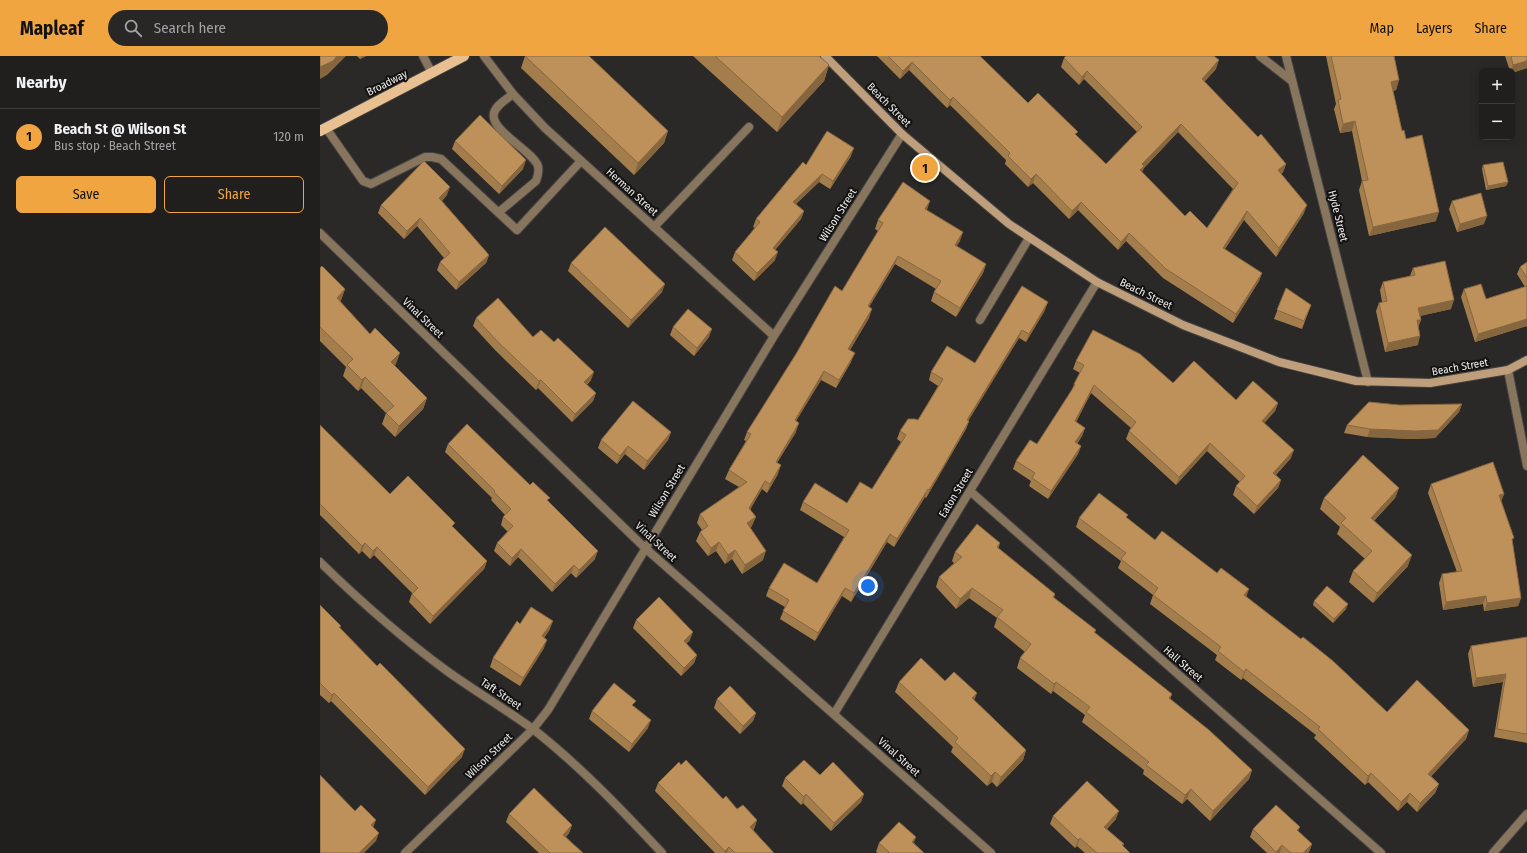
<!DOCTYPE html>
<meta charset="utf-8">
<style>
body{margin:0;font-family:"Fira Sans Condensed",sans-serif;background:#282726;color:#f1f3f6}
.controls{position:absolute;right:12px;top:12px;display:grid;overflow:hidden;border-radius:6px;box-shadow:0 2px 10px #0003}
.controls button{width:36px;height:36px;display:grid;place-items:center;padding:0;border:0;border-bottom:1px solid #3d3d3b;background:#201f1d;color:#f1f3f6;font:20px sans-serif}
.you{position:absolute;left:548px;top:530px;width:14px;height:14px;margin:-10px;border:3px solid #fff;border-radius:50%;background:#1a73e8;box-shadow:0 0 0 6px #1a73e833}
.badge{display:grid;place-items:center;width:26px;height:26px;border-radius:50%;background:#f1a540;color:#111;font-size:13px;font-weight:700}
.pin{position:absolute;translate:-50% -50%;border:2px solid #fff;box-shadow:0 1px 4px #0006}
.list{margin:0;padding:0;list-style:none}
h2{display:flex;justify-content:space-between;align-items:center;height:52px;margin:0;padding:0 16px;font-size:17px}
h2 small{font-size:13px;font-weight:400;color:#a2a2a4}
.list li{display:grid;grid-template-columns:26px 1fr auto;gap:12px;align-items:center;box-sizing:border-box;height:56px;padding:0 16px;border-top:1px solid #3d3d3b}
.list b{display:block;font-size:15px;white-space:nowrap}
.list p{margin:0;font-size:13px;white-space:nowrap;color:#a2a2a4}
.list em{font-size:13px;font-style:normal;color:#a2a2a4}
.actions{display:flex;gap:8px;padding:12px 16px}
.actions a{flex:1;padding:9px 0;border:1px solid #f1a540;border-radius:6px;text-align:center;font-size:14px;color:#f1a540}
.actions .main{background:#f1a540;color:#111}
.icon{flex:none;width:22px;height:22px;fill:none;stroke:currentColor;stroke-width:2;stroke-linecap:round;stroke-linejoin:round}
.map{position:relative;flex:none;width:1207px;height:797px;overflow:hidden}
header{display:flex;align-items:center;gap:24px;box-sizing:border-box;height:56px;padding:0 20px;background:#f1a540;color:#111}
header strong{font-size:19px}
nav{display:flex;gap:22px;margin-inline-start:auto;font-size:14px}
.search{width:280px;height:36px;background:#282726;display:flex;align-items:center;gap:10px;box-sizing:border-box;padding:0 14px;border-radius:22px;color:#a2a2a4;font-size:15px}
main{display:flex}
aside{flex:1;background:#201f1d}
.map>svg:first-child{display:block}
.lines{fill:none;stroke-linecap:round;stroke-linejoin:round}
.lane-casing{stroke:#464442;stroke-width:10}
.street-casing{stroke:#464442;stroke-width:10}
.secondary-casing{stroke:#464442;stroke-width:10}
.primary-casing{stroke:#464442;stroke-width:12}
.lane{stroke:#88755e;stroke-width:8}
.street{stroke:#88755e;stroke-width:8}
.secondary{stroke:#bf9f7b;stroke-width:8}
.primary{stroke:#e9c091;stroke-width:10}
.wall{fill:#a47d4d;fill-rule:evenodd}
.shaded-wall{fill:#86663f}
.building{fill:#bf915a;stroke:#86663f;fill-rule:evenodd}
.labels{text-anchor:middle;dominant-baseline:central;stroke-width:4;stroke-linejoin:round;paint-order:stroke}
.street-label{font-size:11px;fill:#eae9e8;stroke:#131211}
</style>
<header>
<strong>Mapleaf</strong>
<div class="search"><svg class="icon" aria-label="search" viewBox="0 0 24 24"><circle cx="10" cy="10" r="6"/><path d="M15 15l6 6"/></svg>Search here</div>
<nav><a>Map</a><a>Layers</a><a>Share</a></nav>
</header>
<main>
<aside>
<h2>Nearby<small></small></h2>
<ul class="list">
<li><span class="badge">1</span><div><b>Beach St @ Wilson St</b><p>Bus stop · Beach Street</p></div><em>120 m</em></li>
</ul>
<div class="actions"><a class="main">Save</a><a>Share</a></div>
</aside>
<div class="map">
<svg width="1207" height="797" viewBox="0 0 1207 797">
<rect width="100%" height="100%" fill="#2b2927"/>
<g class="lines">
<defs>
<path id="lane" d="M103,0L112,17
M6,72L43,125L51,128L105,101H112L121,103L197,174L261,105
M179,156L216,125C218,120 219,115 218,110C213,95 169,74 174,57C176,49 187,43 193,38
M334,171L429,71
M660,264L709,182"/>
<path id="street" d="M164,0L193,38L225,72L454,280
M940,0L972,25
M966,0L1048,326
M0,177L325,492L671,797
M1188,314L1207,410
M650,435L1061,797
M0,506C40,545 82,582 127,615C155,635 185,653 213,673C260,710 301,753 342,797
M514,658L777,226
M85,797L213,673L228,654L454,280L582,78
M1173,797L1207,758"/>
<path id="secondary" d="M505,0L582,78L689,168L777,226L863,269L959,306L1036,325L1110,327L1188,314L1207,304"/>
<path id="primary" d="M0,75L144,0"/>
</defs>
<!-- lane casing -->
<use href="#lane" class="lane-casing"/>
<!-- street casing -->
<use href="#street" class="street-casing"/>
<!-- secondary casing -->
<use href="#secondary" class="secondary-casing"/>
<!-- primary casing -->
<use href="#primary" class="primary-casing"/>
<!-- lane -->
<use href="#lane" class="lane"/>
<!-- street -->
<use href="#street" class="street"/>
<!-- secondary -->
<use href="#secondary" class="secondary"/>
<!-- primary -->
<use href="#primary" class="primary"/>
</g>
<!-- wall -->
<path class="wall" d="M37,0H46L40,3Z
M205,0L348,75L344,87L314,119L201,12Z
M373,0H499L509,9L504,25L457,76Z
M557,0H660L708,47L756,79L786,108L817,76L764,23L759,29L741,11L744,2L896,13L884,26L938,81L966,108L963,116L961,118L984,157L956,201L924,164L905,193L942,217L939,225L913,267L843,222L806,185L798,194L758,154L749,163L713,127L708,131L685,108L686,104L630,49L627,52L589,14L580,23ZM858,76L913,133L887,172L865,160L822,116L824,112Z
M1006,0H1074L1079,24L1076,34L1073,35L1082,75L1086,83L1116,165L1049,180L1039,134L1042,125L1032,75L1020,77L1014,53L1016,48Z
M1185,0H1207V12L1192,17V15H1190Z
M135,85L203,113L179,138L132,93Z
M531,100L510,133L499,126L476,148L484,155L481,163L455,194V204L434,225L412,204L415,196L435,172L433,171L436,163L486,109Z
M1163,109L1188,126L1186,130L1166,134L1162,113Z
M127,139L122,145L169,199L166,207L136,234L117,214L120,206L124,202L97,170L84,183L58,157L61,149Z
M1132,145L1164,168L1137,176L1129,153Z
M607,154L640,185L636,190L666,208L663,217L636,261L611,245L614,236L616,233L575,208L549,251V262L530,294L531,306L516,332L501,324L476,365V376L457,407L458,418L447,437L442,433L430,453L432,470L430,472L443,504L422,518L412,503L405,508L396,495L388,500L376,485L380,476L382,474L377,467L380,458L419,431L405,423L409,414L426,385L424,384L427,376L522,235L558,175L555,173L558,164Z
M1207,206V270L1155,286L1141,241L1144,233L1166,243L1205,231L1197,218L1200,211Z
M251,207L342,236L308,272L248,215Z
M0,212L25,233L21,244L20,246L76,308L74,310L107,342L103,353L75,381L62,368L66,357L41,332L38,335L23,320L26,311L0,285Z
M1093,212L1131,253L1100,260L1101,264L1098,271V289L1065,296L1056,255L1059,247L1062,246L1060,234L1063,226L1090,220Z
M966,232L991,249L982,273L954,263Z
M725,254L706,286L699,282L648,364L649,365L646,373L606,442L605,441L574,491L567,486L531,546L522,540L495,585L460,563L465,551L446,540L449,532L497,527L524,481L480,454L483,446L527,447L552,433L581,386L577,383L580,375L598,364L618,330L609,324L611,316L655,307Z
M156,262L213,281L271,324L267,329L276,337L273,345L252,366L218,332L216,334L175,294L153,270Z
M353,271L389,281L374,300L350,279Z
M756,305L853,327L916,344L958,347L955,355L944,367L971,402L956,419L961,424L958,432L934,458L913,439L916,430L920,426L887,395L856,429L806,383L809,375L811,372L771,337L756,366L765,372L762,380L757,388L761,390L758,398L728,443L709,430L711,425L693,413L696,405L717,388L751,336L754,328L760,317L753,313Z
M1142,348L1139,356L1115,382L1092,383L1047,381L1024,377L1027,369L1079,349Z
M0,369L70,438L133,472L167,505L164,513L110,568L89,546L92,537L54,499L50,503L42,495L39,498L0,459Z
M351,376L348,384L324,414L305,398L297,408L278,392L281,384Z
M128,388L210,429L228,446L275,503L256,522L251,517L232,536L198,501L190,510L174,495L177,487L188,476L181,469L183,461L185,459L171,444L172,442L125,396Z
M1111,428L1184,438L1181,445L1192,486L1201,542L1198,550L1164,555L1163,548L1123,554L1119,527L1122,518L1137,516L1108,437Z
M1079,432L1075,442L1054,465L1088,510L1053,547L1029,526L1033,515L1045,503L1017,478L1020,471L1000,453L1004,442Z
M759,462H807L835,484L926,540L1067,656L1149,674L1146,683L1111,720L1119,728L1115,737L1097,756L1087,746L1078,755L1048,726L1045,729L994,682L996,679L923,622L921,624L895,604L897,599L830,548L833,539L798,512L801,505L756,471Z
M680,487L678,493L735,538L734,542L776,574L775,577L852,638L850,643L932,714L929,723L890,765L867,743L862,748L823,718L824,714L762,666L765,659L733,635L731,638L697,612L700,602L705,596L674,571L677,562L649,542L636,553L616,531L619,521L634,507L632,505L635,496Z
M994,545L1026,553L1013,567L993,549Z
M0,549L21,570L20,572L142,701L105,739L11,645L9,647L0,639Z
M316,564L370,584L366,588L377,599L374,607L361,620L313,572Z
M200,568L230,573L224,582V592L200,630L170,611L173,602Z
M1207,581V687L1174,681L1183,626L1153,631L1148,598L1151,590Z
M625,625L657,637L654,644L706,694L703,704L677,731L672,726L667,730L631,696L633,691L575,636L579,626Z
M397,643L436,657L433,665L420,678L394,652Z
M314,651L328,672L309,696L269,663L272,655Z
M361,709L403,743L417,753L437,764L434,773L433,774L454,797H395L335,735L338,727Z
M500,719L544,738L541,746L511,775L483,747L481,749L462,730L465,722Z
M189,758L252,769L249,777L246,781L263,797H219L186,766Z
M733,760L796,763L787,773L804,788L803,790L810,797H765L757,790L755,792L730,768Z
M980,771L978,775L992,788L989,796L988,797H947L930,781L933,773Z
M559,787H594L604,797H558L556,796Z"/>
<!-- shaded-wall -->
<path class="shaded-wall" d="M17,0H26L7,19L0,23V11Z
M41,0H46L40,3Z
M899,4L896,13L879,32L882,23Z
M1207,5V12L1192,17V15H1191L1193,9Z
M592,6L589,14L580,23L583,15Z
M509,9L504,25L457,76L462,61Z
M767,15L764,23L759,29L762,21Z
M1079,24L1076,34L1068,36L1071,26Z
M633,41L630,49L627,52L630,44Z
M1035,65L1032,75L1020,77L1023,68Z
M861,68L858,76L824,112L821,118L817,123L822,108Z
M348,75L344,87L314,119L318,107Z
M534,92L531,100L510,133L513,125Z
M206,104L203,113L179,138L182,130Z
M966,108L963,116L955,123L958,114Z
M502,118L499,126L470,153L473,146Z
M716,118L713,127L708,131L711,123Z
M1188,126L1186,130L1166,134L1168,130Z
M130,131L127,139L116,151L119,142Z
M610,145L607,154L602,162L605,153Z
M761,146L758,154L749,163L752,155Z
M987,149L984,157L956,201L959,192Z
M484,155L481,163L450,200L453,192Z
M927,155L924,164L900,200L903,192Z
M1119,156L1116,165L1049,180L1053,171Z
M1167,160L1164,168L1137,176L1140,168Z
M100,162L97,170L84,183L87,175Z
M643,176L640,185L632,198L635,189Z
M809,177L806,185L798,194L801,186Z
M458,196L455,204L434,225L437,217Z
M169,199L166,207L136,234L139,226Z
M578,200L575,208L544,259L548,250Z
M666,208L663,217L636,261L640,252Z
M942,217L939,225L913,267L916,258Z
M345,228L342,236L308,272L311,264Z
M25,233L21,244L13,253L17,242Z
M1134,244L1131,253L1095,261L1098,252Z
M728,246L725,254L706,286L709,278Z
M552,253L549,262L525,302L528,293Z
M1207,263V270L1155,286L1158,278Z
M1097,264H1101L1098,272Z
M392,273L389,281L374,300L377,292Z
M702,274L699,282L644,372L647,364Z
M1100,280L1098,289L1065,296L1068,287Z
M80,297L76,308L67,317L71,306Z
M535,297L531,306L516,332L519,324Z
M504,315L501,324L471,373L475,364Z
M274,316L271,324L261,334L264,326Z
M45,321L41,332L38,335L42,324Z
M221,324L218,332L216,334L219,325Z
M774,329L771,337L752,374L755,365Z
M276,337L273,345L252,366L255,358Z
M107,342L103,353L75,381L79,370Z
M958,347L955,355L939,373L942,365Z
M1142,348L1139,356L1115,382L1092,383L1047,381L1050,373Z
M649,365L646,373L606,442L609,434Z
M479,367L476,376L452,414L456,406Z
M765,372L762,380L752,395L755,386Z
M351,376L348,384L324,414L327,405Z
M890,387L887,395L856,429L859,421Z
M308,390L305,398L297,408L300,400Z
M761,390L758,398L728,443L731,435Z
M974,394L971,402L950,425L953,417Z
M461,409L458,418L447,437L450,428Z
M961,424L958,432L934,458L937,450Z
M445,425L442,433L426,461L429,452Z
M1079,432L1075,442L1047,472L1051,462Z
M608,433L605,441L574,491L577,483Z
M1184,438L1181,446L1179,439Z
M436,461L432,470L424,476L427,467Z
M570,478L567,486L531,546L534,537Z
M399,486L396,495L388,500L391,492Z
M45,487L42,495L39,498L42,490Z
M57,491L54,499L50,503L53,495Z
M201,493L198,501L190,510L192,502Z
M415,494L412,503L405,508L408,499Z
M278,495L275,503L256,522L259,514Z
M446,495L443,504L422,518L425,509Z
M1092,499L1088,510L1053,547L1057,537Z
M167,505L164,513L110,568L113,560Z
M254,509L251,517L232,536L235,528Z
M525,532L522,540L495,585L498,577Z
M652,532L649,542L636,553L640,543Z
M929,533L926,542L924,539Z
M1166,540L1163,548L1123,554L1126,546Z
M1201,542L1198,550L1164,555L1167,547Z
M1028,548L1026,553L1013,567L1014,563Z
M233,565L230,573L219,589L222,580Z
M373,576L370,584L361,593L364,585Z
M227,584L224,592L200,630L203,622Z
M377,599L374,607L361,620L364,612Z
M926,613L923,622L921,624L924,616Z
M1186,618L1183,626L1153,631L1156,622Z
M736,626L733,635L731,638L734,628Z
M14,637L11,645L9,647L12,639Z
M657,637L653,647L652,642Z
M436,657L433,665L420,678L423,670Z
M331,664L328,672L309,696L312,688Z
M1149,674L1146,683L1105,727L1108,718Z
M145,693L142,701L105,739L108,731Z
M706,694L703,704L677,731L681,721Z
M932,714L929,723L890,765L893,755Z
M675,716L672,726L667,730L671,720Z
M1051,717L1048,726L1045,729L1048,720Z
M1119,728L1115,737L1097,756L1100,747Z
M871,733L867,743L862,748L865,739Z
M1090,737L1087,746L1078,755L1081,746Z
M486,738L483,747L481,749L484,741Z
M544,738L541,746L511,775L514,767Z
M799,755L796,763L781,779L784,771Z
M56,764L53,772L51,769Z
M437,764L434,773L427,780L430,771Z
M252,769L249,777L240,787L243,779Z
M59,777L56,785L44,797H39Z
M596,781L593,789L592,786Z
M760,782L757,790L755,792L758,784Z
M992,788L989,796L988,797H983Z
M962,789L960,797H956V796Z
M409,791L407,797H404L405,795Z"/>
<!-- building -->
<path class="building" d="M0,0H17L13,5L0,11Z
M205,0H269L348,75L318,107Z
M395,0H499L509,9L462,61Z
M568,0H660L708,47L718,37L758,76L755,78L786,108L822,71L767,15L762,21L744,2L746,0H894L899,4L882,23L938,81L941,78L966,108L958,114L987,149L959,192L927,155L903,192L942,217L916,258L846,213L809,177L801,186L761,146L752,155L716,118L711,123L688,100L690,97L633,41L630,44L592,6L583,15ZM861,68L918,127L887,172L870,155L865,160L820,114L824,110L822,108Z
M1011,0H1074L1079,24L1071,26L1082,75L1084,74L1086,83L1102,79L1119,156L1053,171L1042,125L1048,124L1035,65L1023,68L1018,44L1021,43Z
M1191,0H1207V5L1193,9Z
M160,59L206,104L182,130L135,85Z
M507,75L534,92L513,125L502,118L473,146L484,155L453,192L458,196L437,217L415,196L440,166L436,163L483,106L486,109Z
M104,105L130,131L119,142L169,199L139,226L120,206L130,197L100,162L87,175L61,149Z
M1183,106L1188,126L1168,130L1163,109Z
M583,126L610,145L605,153L643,176L635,189L666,208L640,252L614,236L621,225L578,200L548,250L552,253L528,293L535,297L519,324L504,315L475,364L479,367L456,406L461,409L450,428L445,425L429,452L436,461L427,467L446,495L425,509L415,494L408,499L399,486L391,492L380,476L388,470L380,458L427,426L409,414L431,378L427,376L476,298L515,230L522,235L563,167L558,164Z
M1161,137L1167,160L1140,168L1132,145Z
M285,171L345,228L311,264L251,207Z
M1125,205L1134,244L1098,252L1101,264H1097L1100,280L1068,287L1059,247L1067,245L1063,226L1095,219L1093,212Z
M1207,206V222L1200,211Z
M2,210L25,233L17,242L50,278L55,272L80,297L71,306L107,342L79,370L66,357L74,350L45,321L42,324L27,309L33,303L0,271V212Z
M1161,228L1166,243L1207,230V263L1158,278L1144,233Z
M702,230L728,246L709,278L702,274L647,364L649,365L623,411L609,434L608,433L577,483L570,478L534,537L525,532L498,577L463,555L469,544L449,532L464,507L497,527L529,474L483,446L495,427L527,447L540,426L552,433L586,379L580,375L588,363H595L598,364L623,323L611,316L627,290L655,307Z
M966,232L991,249L984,265L957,254Z
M178,242L213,281L221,274L234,286L238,282L274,316L264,326L276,337L255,358L221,324L219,325L178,286L156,262Z
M368,253L392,273L377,292L353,271Z
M773,274L820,298L853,327L874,305L916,344L933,325L958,347L942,365L974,394L953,417L961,424L937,450L916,430L925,420L890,387L859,421L809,375L816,366L774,329L755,365L765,372L755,386L761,390L731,435L712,422L715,417L696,405L710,384L717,388L755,329L754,328L764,309L756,305Z
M313,345L351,376L327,405L308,390L300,400L281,384Z
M1049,346L1079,349L1142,348L1118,374L1095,375L1050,373L1027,369Z
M147,368L210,429L213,426L230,442L227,444L278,495L259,514L254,509L235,528L201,493L192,502L177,487L193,470L183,461L191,453L174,436L175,435L128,388Z
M0,369L70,438L88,420L135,467L132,470L167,505L113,560L92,538L98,532L57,491L53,495L45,487L42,490L0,448Z
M1043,399L1079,432L1051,462L1092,499L1057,537L1033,515L1052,495L1021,467L1026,462L1004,442Z
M1173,406L1184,438L1179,439L1194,482L1192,483L1201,542L1167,547L1166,540L1126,546L1122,518L1142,515L1111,428Z
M779,437L808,459L806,461L835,484L842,475L897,517L901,512L929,533L924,539L981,583L983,581L1013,605L1067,656L1097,624L1149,674L1108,718L1119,728L1100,747L1090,737L1081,746L1051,717L1048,720L998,673L1000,671L926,613L924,616L898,595L901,591L833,539L838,532L801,503L806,497L759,462Z
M657,468L680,487L677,491L735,538L733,541L776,574L774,576L852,638L849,642L889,674L932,714L893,755L871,733L865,739L826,709L829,706L766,656L770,651L736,626L734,628L700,602L711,588L677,561L683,554L652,532L640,543L619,521L642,501L635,496Z
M1007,530L1028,548L1014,563L994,545Z
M339,541L373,576L364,585L377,599L364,612L316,564Z
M0,549L21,570L19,571L57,610L60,607L145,693L108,731L14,637L12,639L0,627Z
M211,551L233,565L222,580L227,584L203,622L173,602L197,565L200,568Z
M1207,581V678L1177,673L1186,618L1156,622L1151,590Z
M601,602L625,625L634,616L657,637L652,642L706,694L681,721L675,716L671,720L635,686L638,682L579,626Z
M294,627L316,645L312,649L331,664L312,688L272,655Z
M410,630L436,657L423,670L397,643Z
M366,704L403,743L406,740L417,753L423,749L437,764L430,771L454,797H415L409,791L405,795L338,727L359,706L361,709Z
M484,704L500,719L513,706L544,738L514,767L486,738L484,741L465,722Z
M0,719L35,755L41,749L56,764L51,769L59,777L39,797H0Z
M767,725L799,755L784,771L804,788L802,789L810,797H777L760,782L758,784L733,760Z
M214,732L252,769L243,779L263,797H230L189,758Z
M956,749L980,771L977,774L992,788L983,797H971L962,789L956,796L933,773Z
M579,766L596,781L592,786L604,797H568L569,796L559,787Z"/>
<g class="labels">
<!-- street labels -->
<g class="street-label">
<text transform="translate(67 27) rotate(-27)">Broadway</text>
<text transform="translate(569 49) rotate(45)">Beach Street</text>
<text transform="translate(312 136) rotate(42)">Herman Street</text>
<text transform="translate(518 159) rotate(-58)">Wilson Street</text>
<text transform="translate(1018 160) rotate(76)">Hyde Street</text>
<text transform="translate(826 238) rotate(26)">Beach Street</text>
<text transform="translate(103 262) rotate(44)">Vinal Street</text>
<text transform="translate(1140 311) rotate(-10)">Beach Street</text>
<text transform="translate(347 435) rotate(-59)">Wilson Street</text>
<text transform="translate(636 437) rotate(-59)">Eaton Street</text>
<text transform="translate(336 486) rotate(43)">Vinal Street</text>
<text transform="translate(863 608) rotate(41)">Hall Street</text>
<text transform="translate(181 638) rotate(34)">Taft Street</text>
<text transform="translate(169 700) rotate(-44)">Wilson Street</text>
<text transform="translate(579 701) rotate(42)">Vinal Street</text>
</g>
</g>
</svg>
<div class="controls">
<button>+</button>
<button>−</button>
</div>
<div class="you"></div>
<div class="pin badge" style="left:605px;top:112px">1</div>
</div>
</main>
